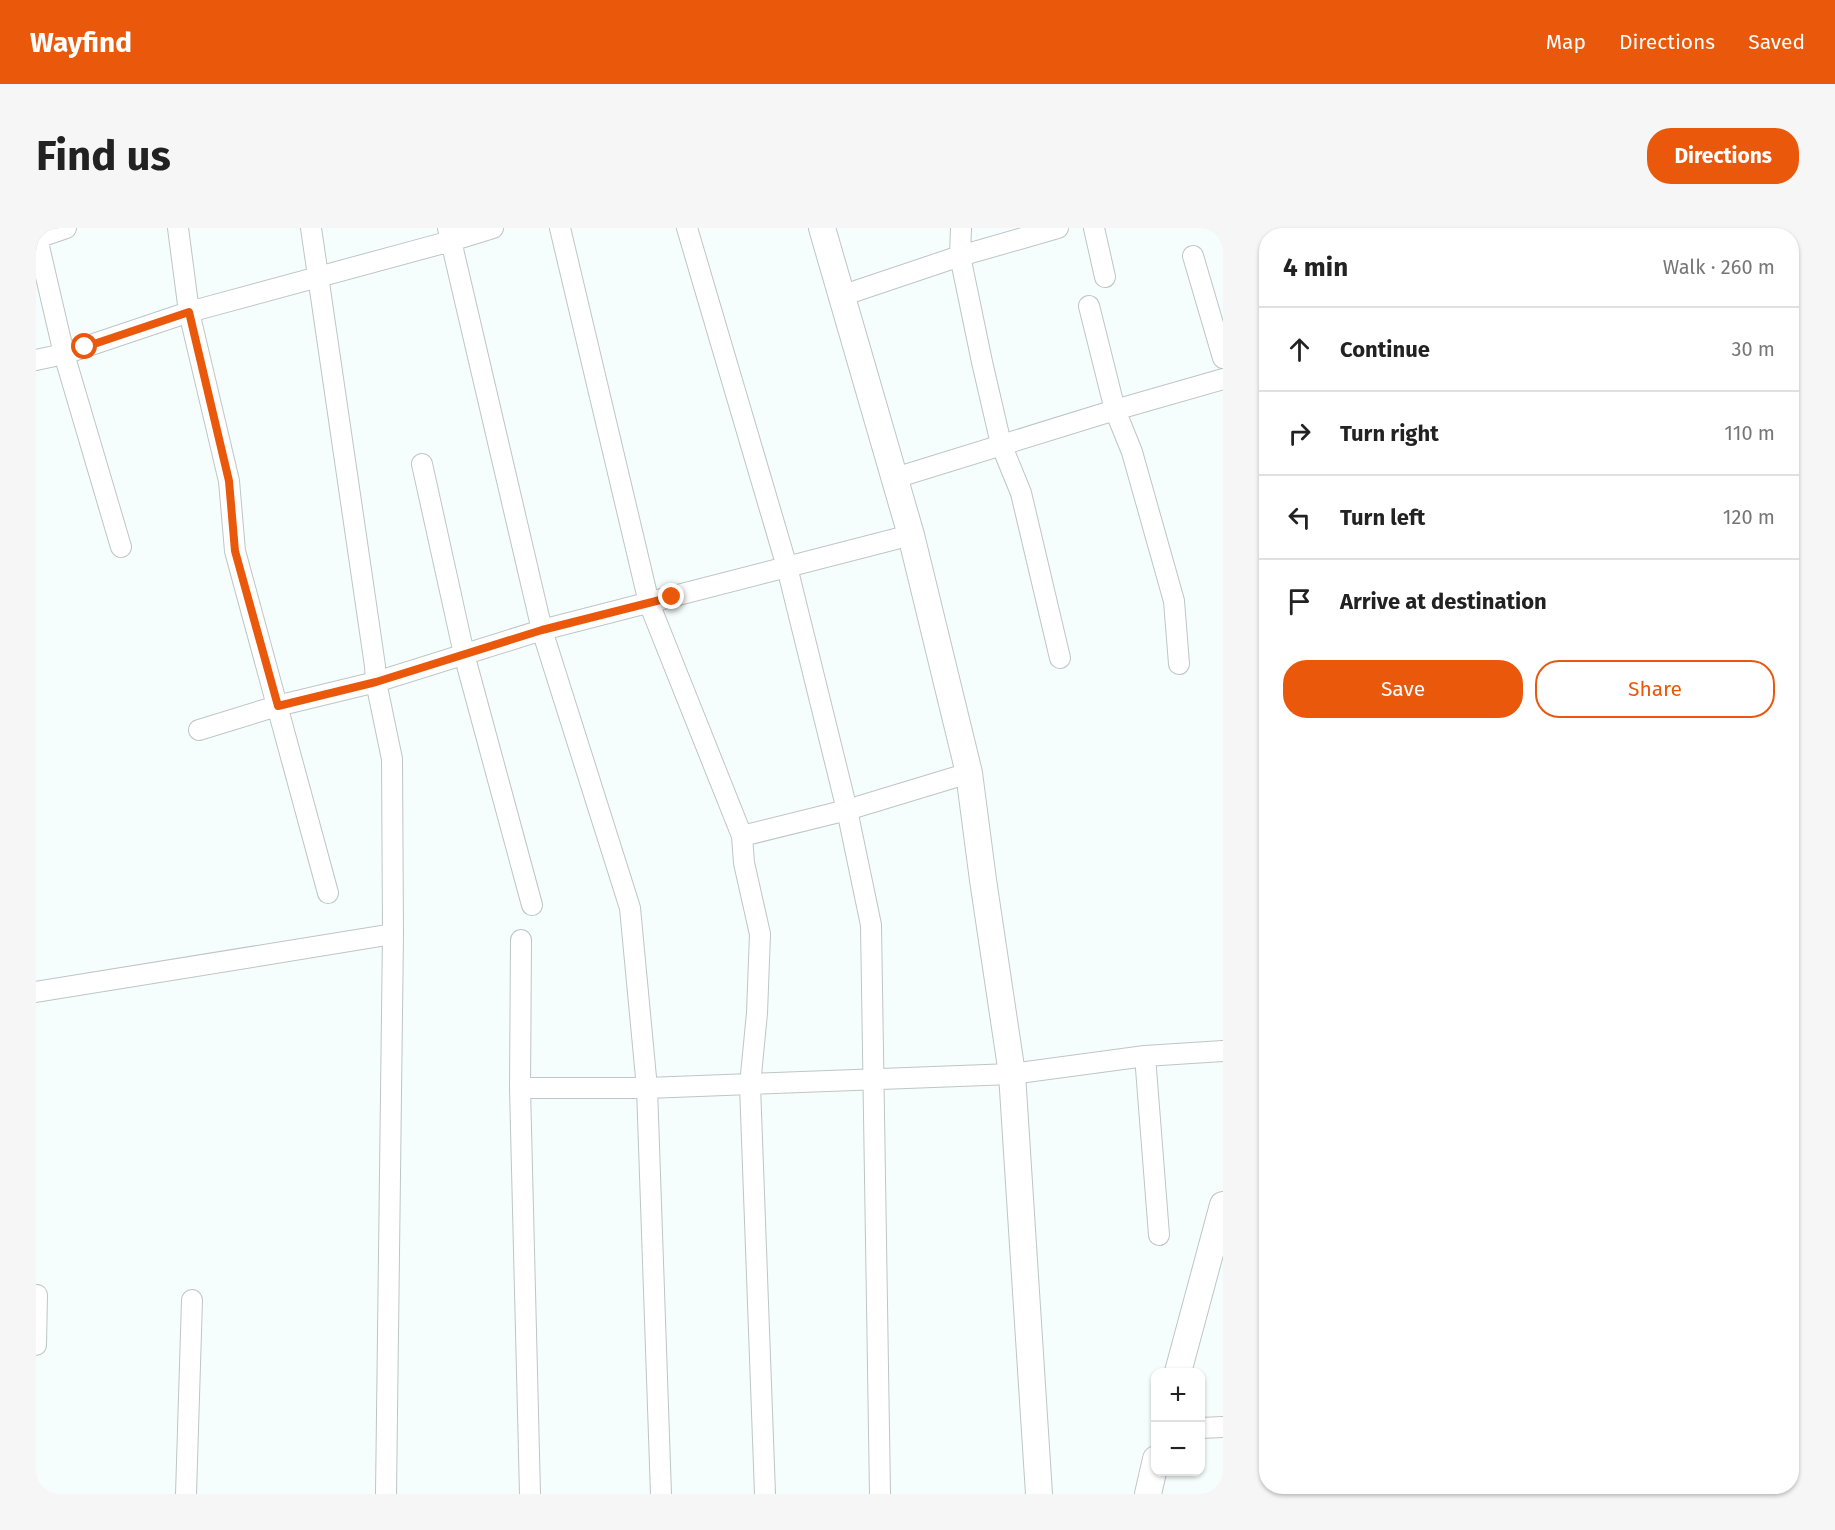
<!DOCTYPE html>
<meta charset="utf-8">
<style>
body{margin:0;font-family:"Fira Sans",sans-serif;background:#f6f6f6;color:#222}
.controls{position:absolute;right:18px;bottom:18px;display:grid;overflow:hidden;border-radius:12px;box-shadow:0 2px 4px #0004}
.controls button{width:54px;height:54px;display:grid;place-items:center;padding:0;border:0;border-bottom:2px solid #e0e0e0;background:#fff;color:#222;font:30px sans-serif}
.stop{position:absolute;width:18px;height:18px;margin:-14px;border:4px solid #ea580c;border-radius:50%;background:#fff}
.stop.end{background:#ea580c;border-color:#fff;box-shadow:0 2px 6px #0008}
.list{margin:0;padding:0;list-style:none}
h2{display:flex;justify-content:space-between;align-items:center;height:78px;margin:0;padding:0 24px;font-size:26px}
h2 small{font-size:20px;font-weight:400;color:#767676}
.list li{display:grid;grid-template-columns:39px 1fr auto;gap:18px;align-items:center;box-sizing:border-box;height:84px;padding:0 24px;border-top:2px solid #e0e0e0}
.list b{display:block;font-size:22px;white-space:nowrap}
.list em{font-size:20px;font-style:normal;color:#767676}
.actions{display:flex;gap:12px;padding:18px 24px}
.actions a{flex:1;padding:14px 0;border:2px solid #ea580c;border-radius:24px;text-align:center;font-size:21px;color:#ea580c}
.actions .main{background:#ea580c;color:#fff}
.icon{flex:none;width:33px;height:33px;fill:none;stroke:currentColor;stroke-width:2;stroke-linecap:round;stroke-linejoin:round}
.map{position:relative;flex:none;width:1187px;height:1266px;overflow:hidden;border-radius:24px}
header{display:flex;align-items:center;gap:36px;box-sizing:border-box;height:84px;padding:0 30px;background:#ea580c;color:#fff}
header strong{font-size:28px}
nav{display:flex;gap:33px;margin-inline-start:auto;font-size:21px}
.intro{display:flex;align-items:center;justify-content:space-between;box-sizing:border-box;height:144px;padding:0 36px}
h1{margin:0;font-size:42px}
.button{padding:15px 27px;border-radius:24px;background:#ea580c;color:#fff;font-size:21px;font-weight:700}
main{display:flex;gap:36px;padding:0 36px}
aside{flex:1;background:#fff;border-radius:24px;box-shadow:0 2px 4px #0004}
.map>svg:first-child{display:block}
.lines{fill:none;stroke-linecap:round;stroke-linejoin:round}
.minor-casing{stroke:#bfc5c5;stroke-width:22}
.tertiary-casing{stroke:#bfc5c5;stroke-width:28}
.minor{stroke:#fff;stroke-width:20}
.tertiary{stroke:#fff;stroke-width:26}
.route{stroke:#ea580c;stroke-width:8}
</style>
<header>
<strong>Wayfind</strong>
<nav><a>Map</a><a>Directions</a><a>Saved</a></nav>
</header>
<div class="intro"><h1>Find us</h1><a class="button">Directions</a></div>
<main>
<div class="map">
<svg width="1187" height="1266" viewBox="0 0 1187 1266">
<rect width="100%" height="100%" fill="#f6fdfd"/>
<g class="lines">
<defs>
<path id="minor" d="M30,0L1,10L28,126L85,319
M142,0L153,84L193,253L199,323L292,665
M275,0L339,438L340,454L356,531L357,706L350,1266
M412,0L506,402L594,680L611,860L625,1266
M524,0L613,375L706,608L708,635L724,706L721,785L714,857L729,1266
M651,0L751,339L811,582L835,697L844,1266
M925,0L924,28L946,134L965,216L985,265L1024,430
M1058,0L1069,49
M1157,28L1187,130
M805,68L924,28L1022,0
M1053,78L1079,182L1096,224L1138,373L1143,436
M0,132L28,126L153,84L415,13L457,0
M386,236L428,426L496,677
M859,250L1079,182L1187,151
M163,502L241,478L340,454L506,402L875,307
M706,608L811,582L933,545
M485,712L484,860L494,1266
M0,764L357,706
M1109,828L1123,1007
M484,860H611L976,846L1109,828L1187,823
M0,1117L1,1067
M1164,1200L1187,1199
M150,1266L156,1072"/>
<path id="tertiary" d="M786,0L875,307L933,545L947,652L976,846L1003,1266
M1142,1144L1187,977
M1112,1266L1120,1231"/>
</defs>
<!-- minor casing -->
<use href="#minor" class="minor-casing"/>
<!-- tertiary casing -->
<use href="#tertiary" class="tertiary-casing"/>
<!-- minor -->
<use href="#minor" class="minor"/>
<!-- tertiary -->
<use href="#tertiary" class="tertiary"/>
</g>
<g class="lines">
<!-- route -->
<path class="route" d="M49,119L153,84L193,253L199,323L242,478L340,454L506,402L636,369"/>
</g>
</svg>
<div class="controls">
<button>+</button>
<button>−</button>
</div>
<div class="stop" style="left:49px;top:119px"></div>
<div class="stop end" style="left:636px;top:369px"></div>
</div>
<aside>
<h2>4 min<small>Walk · 260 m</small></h2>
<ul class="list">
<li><svg class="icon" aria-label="ahead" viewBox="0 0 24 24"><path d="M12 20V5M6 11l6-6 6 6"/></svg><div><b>Continue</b></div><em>30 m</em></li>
<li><svg class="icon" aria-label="right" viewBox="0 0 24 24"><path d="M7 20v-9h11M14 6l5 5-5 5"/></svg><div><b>Turn right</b></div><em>110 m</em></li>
<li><svg class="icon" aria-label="left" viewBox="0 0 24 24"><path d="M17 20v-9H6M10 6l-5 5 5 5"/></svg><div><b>Turn left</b></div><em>120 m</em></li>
<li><svg class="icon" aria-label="arrive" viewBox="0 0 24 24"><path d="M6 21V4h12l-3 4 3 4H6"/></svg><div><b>Arrive at destination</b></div></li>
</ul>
<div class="actions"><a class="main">Save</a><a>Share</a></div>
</aside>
</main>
